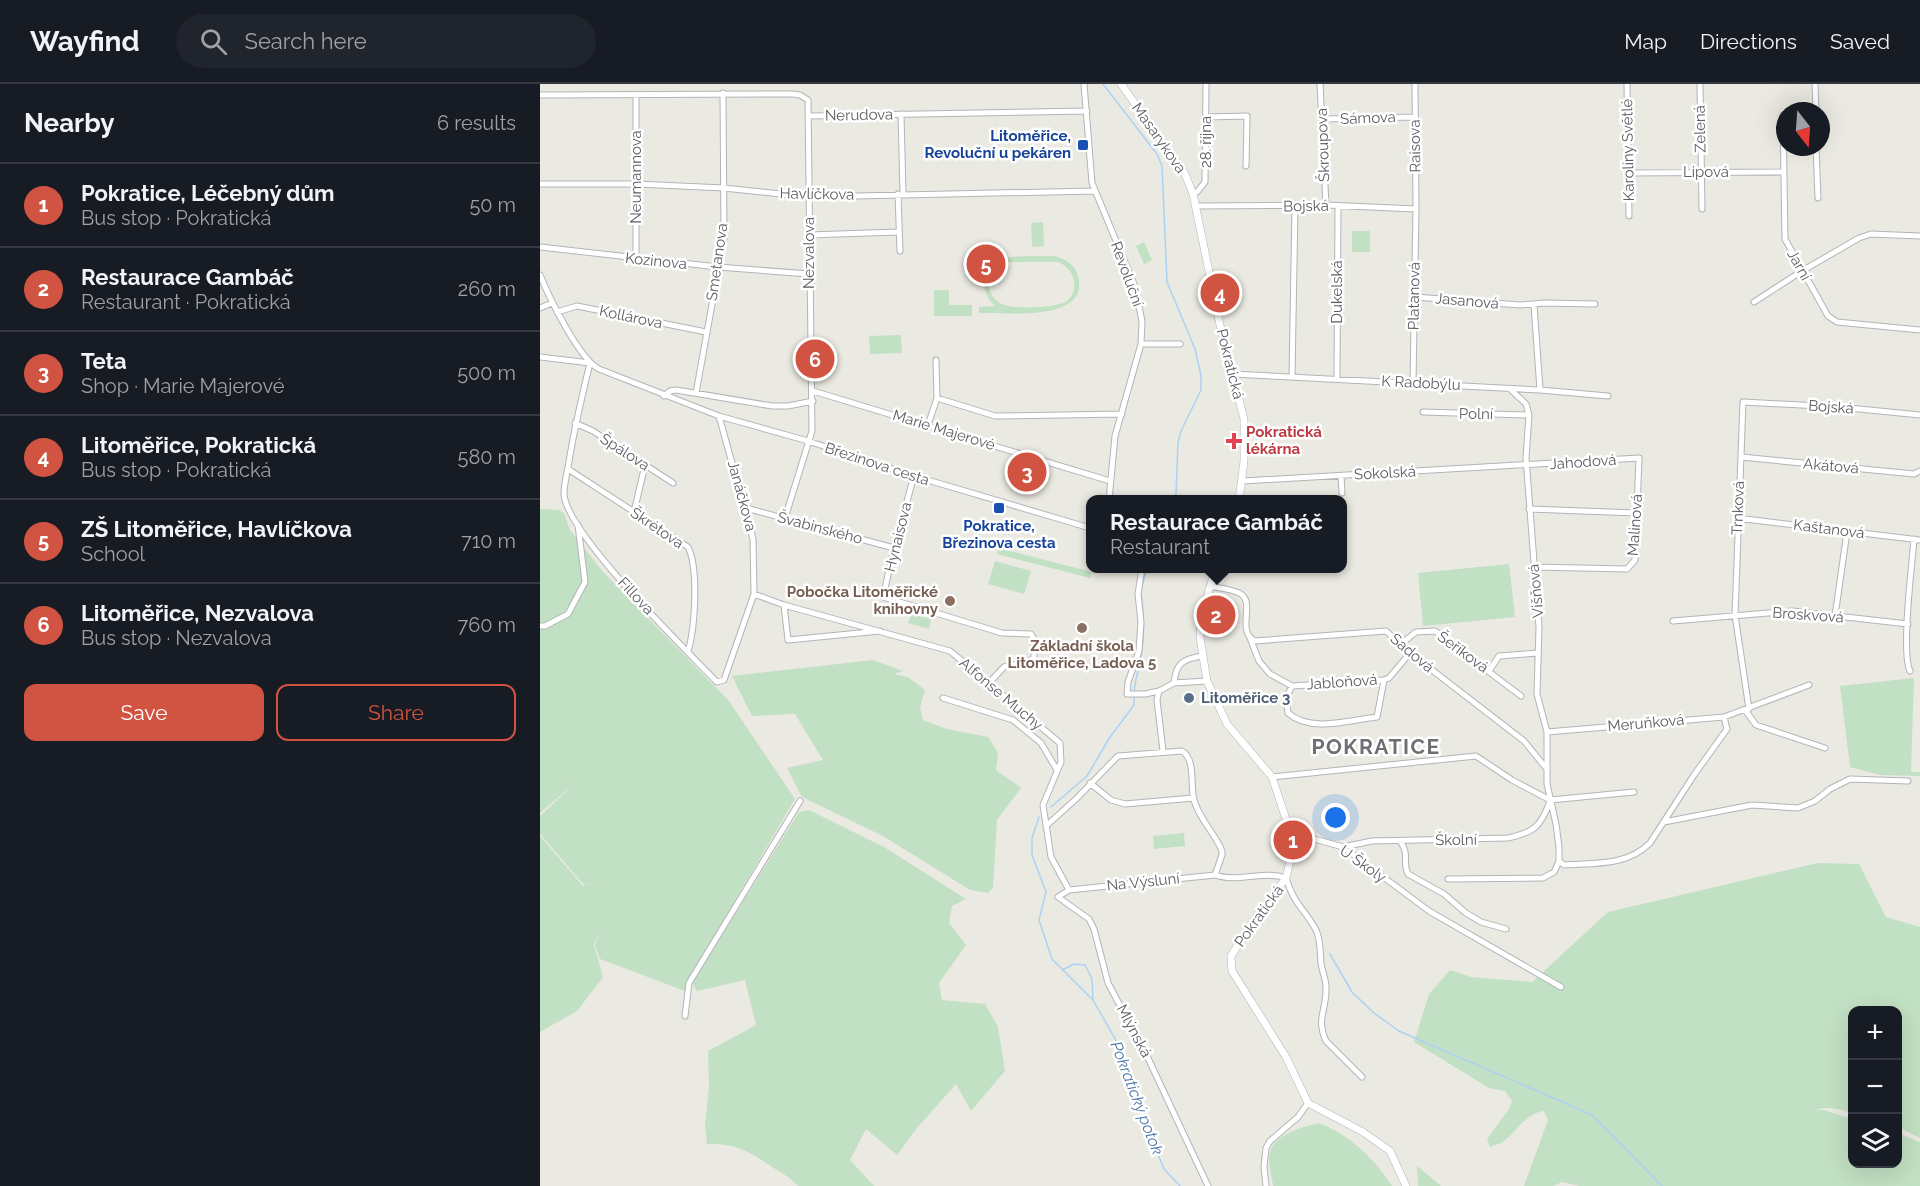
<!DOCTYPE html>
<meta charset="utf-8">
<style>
body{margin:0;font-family:Raleway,sans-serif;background:#20242c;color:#f1f3f6}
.controls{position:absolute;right:18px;bottom:18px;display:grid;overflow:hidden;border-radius:12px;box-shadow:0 6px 24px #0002}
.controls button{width:54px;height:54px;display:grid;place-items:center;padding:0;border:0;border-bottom:2px solid #363941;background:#171b24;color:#f1f3f6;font:30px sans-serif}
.compass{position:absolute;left:1236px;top:18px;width:54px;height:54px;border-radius:50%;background:#171b24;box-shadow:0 6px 24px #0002;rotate:163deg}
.you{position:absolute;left:796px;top:734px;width:21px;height:21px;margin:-15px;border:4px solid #fff;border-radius:50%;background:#1a73e8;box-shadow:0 0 0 9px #1a73e833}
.badge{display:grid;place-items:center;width:39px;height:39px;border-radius:50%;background:#d15342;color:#fff;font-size:20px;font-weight:700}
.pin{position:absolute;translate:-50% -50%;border:3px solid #fff;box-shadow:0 2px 6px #0006}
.popup{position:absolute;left:546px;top:411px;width:261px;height:78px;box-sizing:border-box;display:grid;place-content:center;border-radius:12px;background:#171b24;filter:drop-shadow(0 2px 4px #0005);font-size:20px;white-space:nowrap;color:#9ea1a6}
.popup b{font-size:22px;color:#f1f3f6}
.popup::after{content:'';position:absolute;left:50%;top:100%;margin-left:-12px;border:12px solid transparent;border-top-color:#171b24}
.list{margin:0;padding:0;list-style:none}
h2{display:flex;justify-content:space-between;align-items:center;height:78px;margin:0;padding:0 24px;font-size:26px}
h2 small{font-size:20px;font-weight:400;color:#9ea1a6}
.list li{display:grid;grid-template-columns:39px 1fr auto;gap:18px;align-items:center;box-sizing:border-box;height:84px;padding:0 24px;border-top:2px solid #363941}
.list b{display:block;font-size:22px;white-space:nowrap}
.list p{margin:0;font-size:20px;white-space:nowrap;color:#9ea1a6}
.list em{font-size:20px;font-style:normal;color:#9ea1a6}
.actions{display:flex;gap:12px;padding:18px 24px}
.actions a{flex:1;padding:14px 0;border:2px solid #d15342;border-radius:12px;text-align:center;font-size:21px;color:#d15342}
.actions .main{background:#d15342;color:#fff}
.icon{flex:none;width:33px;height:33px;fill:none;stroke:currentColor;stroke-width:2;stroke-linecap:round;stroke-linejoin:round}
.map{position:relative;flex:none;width:1380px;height:1102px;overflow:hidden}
header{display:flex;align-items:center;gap:36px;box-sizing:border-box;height:84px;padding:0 30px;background:#171b24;border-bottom:2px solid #363941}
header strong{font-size:28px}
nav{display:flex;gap:33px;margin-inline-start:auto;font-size:21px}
.search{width:420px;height:54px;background:#20242c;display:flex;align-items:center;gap:15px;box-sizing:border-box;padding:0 21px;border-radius:33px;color:#9ea1a6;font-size:22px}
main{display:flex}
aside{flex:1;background:#171b24}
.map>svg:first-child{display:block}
.green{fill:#c2e0c3;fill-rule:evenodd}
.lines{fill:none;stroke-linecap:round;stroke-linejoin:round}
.stream{stroke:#abd1f3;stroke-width:1.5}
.street-casing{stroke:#b3b4b8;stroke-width:7}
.secondary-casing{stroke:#b4b6bb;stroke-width:8}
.street{stroke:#fff;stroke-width:5}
.secondary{stroke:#fff;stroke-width:7}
.transit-dot{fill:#1a4fb4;stroke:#fff;stroke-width:2}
.health-dot{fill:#e0444e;stroke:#fff;stroke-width:2}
.education-dot{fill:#8d6e63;stroke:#fff;stroke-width:2}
.service-dot{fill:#5c6f8a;stroke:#fff;stroke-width:2}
.labels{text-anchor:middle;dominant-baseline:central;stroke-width:5;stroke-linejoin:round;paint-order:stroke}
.street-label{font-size:15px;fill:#5b5d61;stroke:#fff}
.transit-label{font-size:15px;font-weight:bold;fill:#164399;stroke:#fff;text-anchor:end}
.health-label{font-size:15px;font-weight:bold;fill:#be3a42;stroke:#fff;text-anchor:start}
.education-label{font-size:15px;font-weight:bold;fill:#785e54;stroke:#fff;text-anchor:end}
.service-label{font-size:15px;font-weight:bold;fill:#4e5e75;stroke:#fff;text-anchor:start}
.water-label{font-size:16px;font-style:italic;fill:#4e78aa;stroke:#fff}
.district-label{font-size:21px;font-weight:bold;letter-spacing:1.5px;fill:#6c6f73;stroke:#fff}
</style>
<header>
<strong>Wayfind</strong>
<div class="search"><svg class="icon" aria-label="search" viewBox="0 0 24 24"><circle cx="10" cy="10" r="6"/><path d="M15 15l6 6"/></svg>Search here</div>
<nav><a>Map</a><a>Directions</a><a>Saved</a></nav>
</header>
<main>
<aside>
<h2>Nearby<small>6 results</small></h2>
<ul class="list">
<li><span class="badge">1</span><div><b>Pokratice, Léčebný dům</b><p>Bus stop · Pokratická</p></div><em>50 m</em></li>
<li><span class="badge">2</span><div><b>Restaurace Gambáč</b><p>Restaurant · Pokratická</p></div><em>260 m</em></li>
<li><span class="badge">3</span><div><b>Teta</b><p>Shop · Marie Majerové</p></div><em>500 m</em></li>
<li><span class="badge">4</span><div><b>Litoměřice, Pokratická</b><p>Bus stop · Pokratická</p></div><em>580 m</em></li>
<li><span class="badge">5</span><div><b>ZŠ Litoměřice, Havlíčkova</b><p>School</p></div><em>710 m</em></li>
<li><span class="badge">6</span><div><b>Litoměřice, Nezvalova</b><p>Bus stop · Nezvalova</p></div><em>760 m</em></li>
</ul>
<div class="actions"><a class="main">Save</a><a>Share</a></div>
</aside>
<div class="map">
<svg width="1380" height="1102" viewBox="0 0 1380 1102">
<rect width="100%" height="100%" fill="#ebeae2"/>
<!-- green -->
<path class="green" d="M503,138L504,162L492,163L491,139Z
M812,147H830V168H812Z
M604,158L612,176L604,180L596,162Z
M514,172C525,175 535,180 538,192C551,239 464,228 439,229V223L455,222C448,215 443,208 445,197C449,166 491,173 514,172ZM518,178C534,184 542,207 525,218C516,224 475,225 465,221C460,220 456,217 453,213C443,198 453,182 469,178Z
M394,206H409V221H432V232H394Z
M361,251L362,269L330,270L329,252Z
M0,425L19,426L24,429L30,446L64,489L189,617L255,715L146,900L145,907L60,875L55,862L59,848L54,861L63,893L37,927L0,948V752L43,802L54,798L44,801L0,750V732L35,699L0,729Z
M458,464L552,488L550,494L457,470Z
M455,477L491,487L484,510L448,500Z
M969,480L975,533L883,542L878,489Z
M371,530L391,535L389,545L368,539Z
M333,576L363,587L354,590L368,593L385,606L380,623L383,636L407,645L448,653L458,669L456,686L481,704L457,736L453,804L448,809L430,806L343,752L262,713L247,684L283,676L255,630L212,632L192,592Z
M1374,594L1371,688H1380V692L1340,691L1310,683L1300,602Z
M269,726L344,763L426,815L412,822L409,839L426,861L399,899L402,916L445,920L458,943L465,987L431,1027L416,1000L377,1044L357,1071L326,1045L310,1076L334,1102H258C250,1093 242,1089 232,1083C209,1067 195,1059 167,1060L165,1041L169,1003L168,967L216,941L205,896L157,907L152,899L259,728Z
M644,749L645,762L614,765L613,752Z
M1278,779L1319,780L1346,833L1380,843V1054L1358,1043V926H1312V1029C1299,1025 1289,1022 1275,1026H1284L1312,1035V1080H1358V1049L1380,1058V1102H1040L1022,1098L1013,1102H984L1008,1036L1004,1027C985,1030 978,1046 964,1057C960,1060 954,1061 950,1063L947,1055L969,1025L972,1017L965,1007L949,1004L874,958L889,910L910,886L931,893L992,898L1068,828Z
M779,1039C811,1052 833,1073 852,1102H733C732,1091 727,1080 730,1068C734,1051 764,1042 779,1039Z
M877,1082L901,1102H878Z"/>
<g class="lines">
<!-- stream -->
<path class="stream" d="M563,0L617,70L622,82L627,198L655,265L661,292V306L641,347L638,359L636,410L634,416
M602,502L607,484
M594,609C595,593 601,580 602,565C605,546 603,526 601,507
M511,723L547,692L570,653L594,621V613
M499,733L492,754V771L506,808L499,836L512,875L553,916L582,967L598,1007L614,1061L624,1085L640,1102
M790,870L812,908L834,929L859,947L1052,1031L1122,1102
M522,886L534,880L545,881L552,895L553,915"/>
<defs>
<path id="street" d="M544,0L552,99L594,200L602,237L601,260L575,352L569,416
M780,0L786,121
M1087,0L1089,132
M1160,0L1162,125
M1275,0L1276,27
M0,11L253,10L260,11L268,16L272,347L245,434
M361,30L363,110
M1243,31L1245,155L1288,232L1297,238L1380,246
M269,32L547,27
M666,33L707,32L706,82
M782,35L875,33
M1276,63L1278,114
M1088,89L1243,88
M0,100H97L184,104L269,113L554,107
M358,110L360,167
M653,110L657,108L665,98L666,0
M656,122L786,121L876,125
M269,151L358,148
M0,163L178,183L269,190
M96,175V11
M0,191C9,213 39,275 59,285L179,332L268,357L374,392L550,444
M875,213L980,221L1004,219L1055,220
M1214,218L1262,187L1319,154L1331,150L1380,152
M994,221L1000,306
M0,224L12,219
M17,228L37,222L166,248
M601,260H640
M0,273L50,279
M50,279C42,312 34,345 29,378C27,388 24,400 24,410C26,449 146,566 177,598L184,596L214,510L213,455L179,332
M693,290L1000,306L1068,312
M752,293L755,123
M797,294L798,122
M873,299L876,125L875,0
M273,307L570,397
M156,309L184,154L183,9
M124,312L130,307L136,306L232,322H248L273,317
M397,314L455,332L582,330
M883,328L989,331
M35,339L53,347L133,399
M388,341L397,314L396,276
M1201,373L1374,390L1380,387
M28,385L148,463C159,485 155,544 148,568
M374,392L354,464L343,513L462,549L491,550L494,555V574L487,578L464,583L448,600
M801,392L802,409
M703,397L1099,374L1095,476L1087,485L993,483
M206,424L354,464
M989,425L1097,429
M94,428L105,381
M1197,434L1380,456
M602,484L598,510L601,538L599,567L588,598L587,610H605L619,607
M670,502C679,504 691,505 699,509C717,517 695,547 715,557L846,547L870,569L984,657L1006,684
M214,510L244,521L410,567L520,659L521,678L503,721L511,773L529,806
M244,521L248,556L340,547
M1295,532L1307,448
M1133,537L1252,527L1368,540
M0,542H5L28,530L45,498L38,441
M710,554L719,577L730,590L752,602L844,596L849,594L870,569
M861,560L876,548L895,547L981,612
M949,587L959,572L998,569
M1370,587C1361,568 1372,481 1374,455
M634,599C636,579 643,575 662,572
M752,602L746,614L748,629C771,649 810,636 837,633L844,596
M403,614L473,636L501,659L517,686
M1209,625L1195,531L1203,318L1299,323L1380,331
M1205,626L1216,641L1285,664
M1007,648L1184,633L1269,601
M623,667L617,616L619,607L634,599L667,597
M732,693L936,672L972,696L1010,716
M550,699L571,716L585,720L653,714
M1010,716L1094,708
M1124,738L1212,721L1258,724L1275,717L1290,705L1310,695L1368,697
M506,742L536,715L578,672L642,667C656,675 650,702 654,716C659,735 675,749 682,767V771L675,791
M749,748L803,763L889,827L1021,903
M860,757C870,770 862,778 868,790L904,810L926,829L941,838L966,845
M803,763L832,757L968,754C994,748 1001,743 1010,717
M1019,777L1024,781C1056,779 1087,782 1110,759L1154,691L1187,645L1184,633
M908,795L1003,794L1014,788L1016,784L1019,777V763L1016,740L1007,700V648L997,610L999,543L986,374L989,331L986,320L970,305
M145,932L149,899L260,717
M668,1102L607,972L568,899L554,845L549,835L518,813L529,806L675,791C698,799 723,786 746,794C754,821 765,825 776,846C781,857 780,868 781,879C782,888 787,897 786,906C786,927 776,935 786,957L822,993
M726,1102L724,1083L726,1064L730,1057L758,1033L768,1019"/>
<path id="secondary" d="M581,0L645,90L653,110L680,241L704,335V377L699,416
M676,484L662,529L660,553L667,597L687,640L732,693L747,738L750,777L746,794L712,839L691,872L692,887L746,973L768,1019L823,1048L850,1067L866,1102"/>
</defs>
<!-- street casing -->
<use href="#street" class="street-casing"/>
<!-- secondary casing -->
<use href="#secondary" class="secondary-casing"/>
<!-- street -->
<use href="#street" class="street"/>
<!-- secondary -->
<use href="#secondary" class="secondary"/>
</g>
<!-- markers -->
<g class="transit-dot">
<rect x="537" y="55" width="12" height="12" rx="3"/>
<rect x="453" y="418" width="12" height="12" rx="3"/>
</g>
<path class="health-dot" d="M691 348h6v6h6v6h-6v6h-6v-6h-6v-6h6z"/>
<g class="education-dot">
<circle cx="410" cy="517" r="6"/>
<circle cx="542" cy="544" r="6"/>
</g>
<circle class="service-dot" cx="649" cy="614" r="6"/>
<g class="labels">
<!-- street labels -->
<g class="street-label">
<text transform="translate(319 31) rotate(-1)">Nerudova</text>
<text transform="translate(828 34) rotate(-2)">Sámova</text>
<text transform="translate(1160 45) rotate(-91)">Zelená</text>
<text transform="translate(619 54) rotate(55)">Masarykova</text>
<text transform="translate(666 58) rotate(-90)">28. října</text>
<text transform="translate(783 61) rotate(-92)">Škroupova</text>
<text transform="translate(875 62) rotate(-91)">Raisova</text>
<text transform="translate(1088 66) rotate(-91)">Karolíny Světlé</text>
<text x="1166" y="88">Lipová</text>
<text transform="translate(96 93) rotate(-90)">Neumannova</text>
<text transform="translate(277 110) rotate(1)">Havlíčkova</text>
<text transform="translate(766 122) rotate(-1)">Bojská</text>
<text transform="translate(269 169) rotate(-90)">Nezvalova</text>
<text transform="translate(116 177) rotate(6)">Kozinova</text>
<text transform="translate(177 178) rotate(-82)">Smetanova</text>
<text transform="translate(1259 181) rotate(61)">Jarní</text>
<text transform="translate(587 190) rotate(70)">Revoluční</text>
<text transform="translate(797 208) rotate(-90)">Dukelská</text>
<text transform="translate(874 212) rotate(-89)">Platanová</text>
<text transform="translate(927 217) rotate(5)">Jasanová</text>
<text transform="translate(91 233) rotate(12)">Kollárova</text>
<text transform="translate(690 280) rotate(76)">Pokratická</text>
<text transform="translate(881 299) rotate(3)">K Radobýlu</text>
<text transform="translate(1291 323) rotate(4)">Bojská</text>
<text transform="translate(936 330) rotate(1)">Polní</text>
<text transform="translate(404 346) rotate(17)">Marie Majerové</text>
<text transform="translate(85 368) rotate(33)">Špálova</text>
<text transform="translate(1043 378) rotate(-4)">Jahodová</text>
<text transform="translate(337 380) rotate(18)">Březinova cesta</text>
<text transform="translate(1291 382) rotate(5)">Akátová</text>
<text transform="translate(845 389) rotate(-3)">Sokolská</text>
<text transform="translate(202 412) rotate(75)">Janáčkova</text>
<text transform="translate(1198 424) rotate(-88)">Trnková</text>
<text transform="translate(1095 441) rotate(-86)">Malinová</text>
<text transform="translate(117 444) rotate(34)">Škrétova</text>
<text transform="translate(280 444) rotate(15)">Švabinského</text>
<text transform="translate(1289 445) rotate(7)">Kaštanová</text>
<text transform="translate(358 453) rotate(-76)">Hynaisova</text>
<text transform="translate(996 507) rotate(-95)">Višňová</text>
<text transform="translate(96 512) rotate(47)">Fillova</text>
<text transform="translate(1268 531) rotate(4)">Broskvová</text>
<text transform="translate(923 568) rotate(36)">Šeříková</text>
<text transform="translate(872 569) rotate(40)">Sadová</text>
<text transform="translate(802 598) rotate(-4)">Jabloňová</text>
<text transform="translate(461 610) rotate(40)">Alfonse Muchy</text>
<text transform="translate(1106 639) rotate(-5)">Meruňková</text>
<text transform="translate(916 756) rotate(-1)">Školní</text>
<text transform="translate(823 780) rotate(35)">U Školy</text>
<text transform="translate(603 798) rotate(-6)">Na Výsluní</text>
<text transform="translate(719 832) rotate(-54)">Pokratická</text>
<text transform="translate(594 947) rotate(62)">Mlýnská</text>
</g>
<!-- transit labels -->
<g class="transit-label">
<text x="531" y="52">Litoměřice,<tspan x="531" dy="17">Revoluční u pekáren</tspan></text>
<text x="459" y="442" text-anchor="middle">Pokratice,<tspan x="459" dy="17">Březinova cesta</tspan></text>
</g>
<!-- health labels -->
<g class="health-label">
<text x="706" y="348">Pokratická<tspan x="706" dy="17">lékárna</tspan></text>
</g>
<!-- education labels -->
<g class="education-label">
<text x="398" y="508">Pobočka Litoměřické<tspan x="398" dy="17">knihovny</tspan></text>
<text x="542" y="562" text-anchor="middle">Základní škola<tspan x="542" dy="17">Litoměřice, Ladova 5</tspan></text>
</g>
<!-- service labels -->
<g class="service-label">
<text x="661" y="614">Litoměřice 3</text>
</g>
<!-- water labels -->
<g class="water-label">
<text transform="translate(597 1014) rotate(69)">Pokratický potok</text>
</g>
<!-- district labels -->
<g class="district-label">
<text x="836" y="662">POKRATICE</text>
</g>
</g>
</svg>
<div class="controls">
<button>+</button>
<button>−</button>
<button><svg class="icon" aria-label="layers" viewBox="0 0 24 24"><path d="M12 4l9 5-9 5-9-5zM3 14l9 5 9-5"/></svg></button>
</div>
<svg class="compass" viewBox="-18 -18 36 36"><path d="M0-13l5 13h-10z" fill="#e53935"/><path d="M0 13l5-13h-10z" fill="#9ea1a6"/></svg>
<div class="you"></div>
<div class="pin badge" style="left:753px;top:756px">1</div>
<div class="pin badge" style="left:676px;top:531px">2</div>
<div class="popup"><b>Restaurace Gambáč</b>Restaurant</div>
<div class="pin badge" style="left:487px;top:388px">3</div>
<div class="pin badge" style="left:680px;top:209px">4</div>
<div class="pin badge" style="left:446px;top:180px">5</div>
<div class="pin badge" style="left:275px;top:275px">6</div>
</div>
</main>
